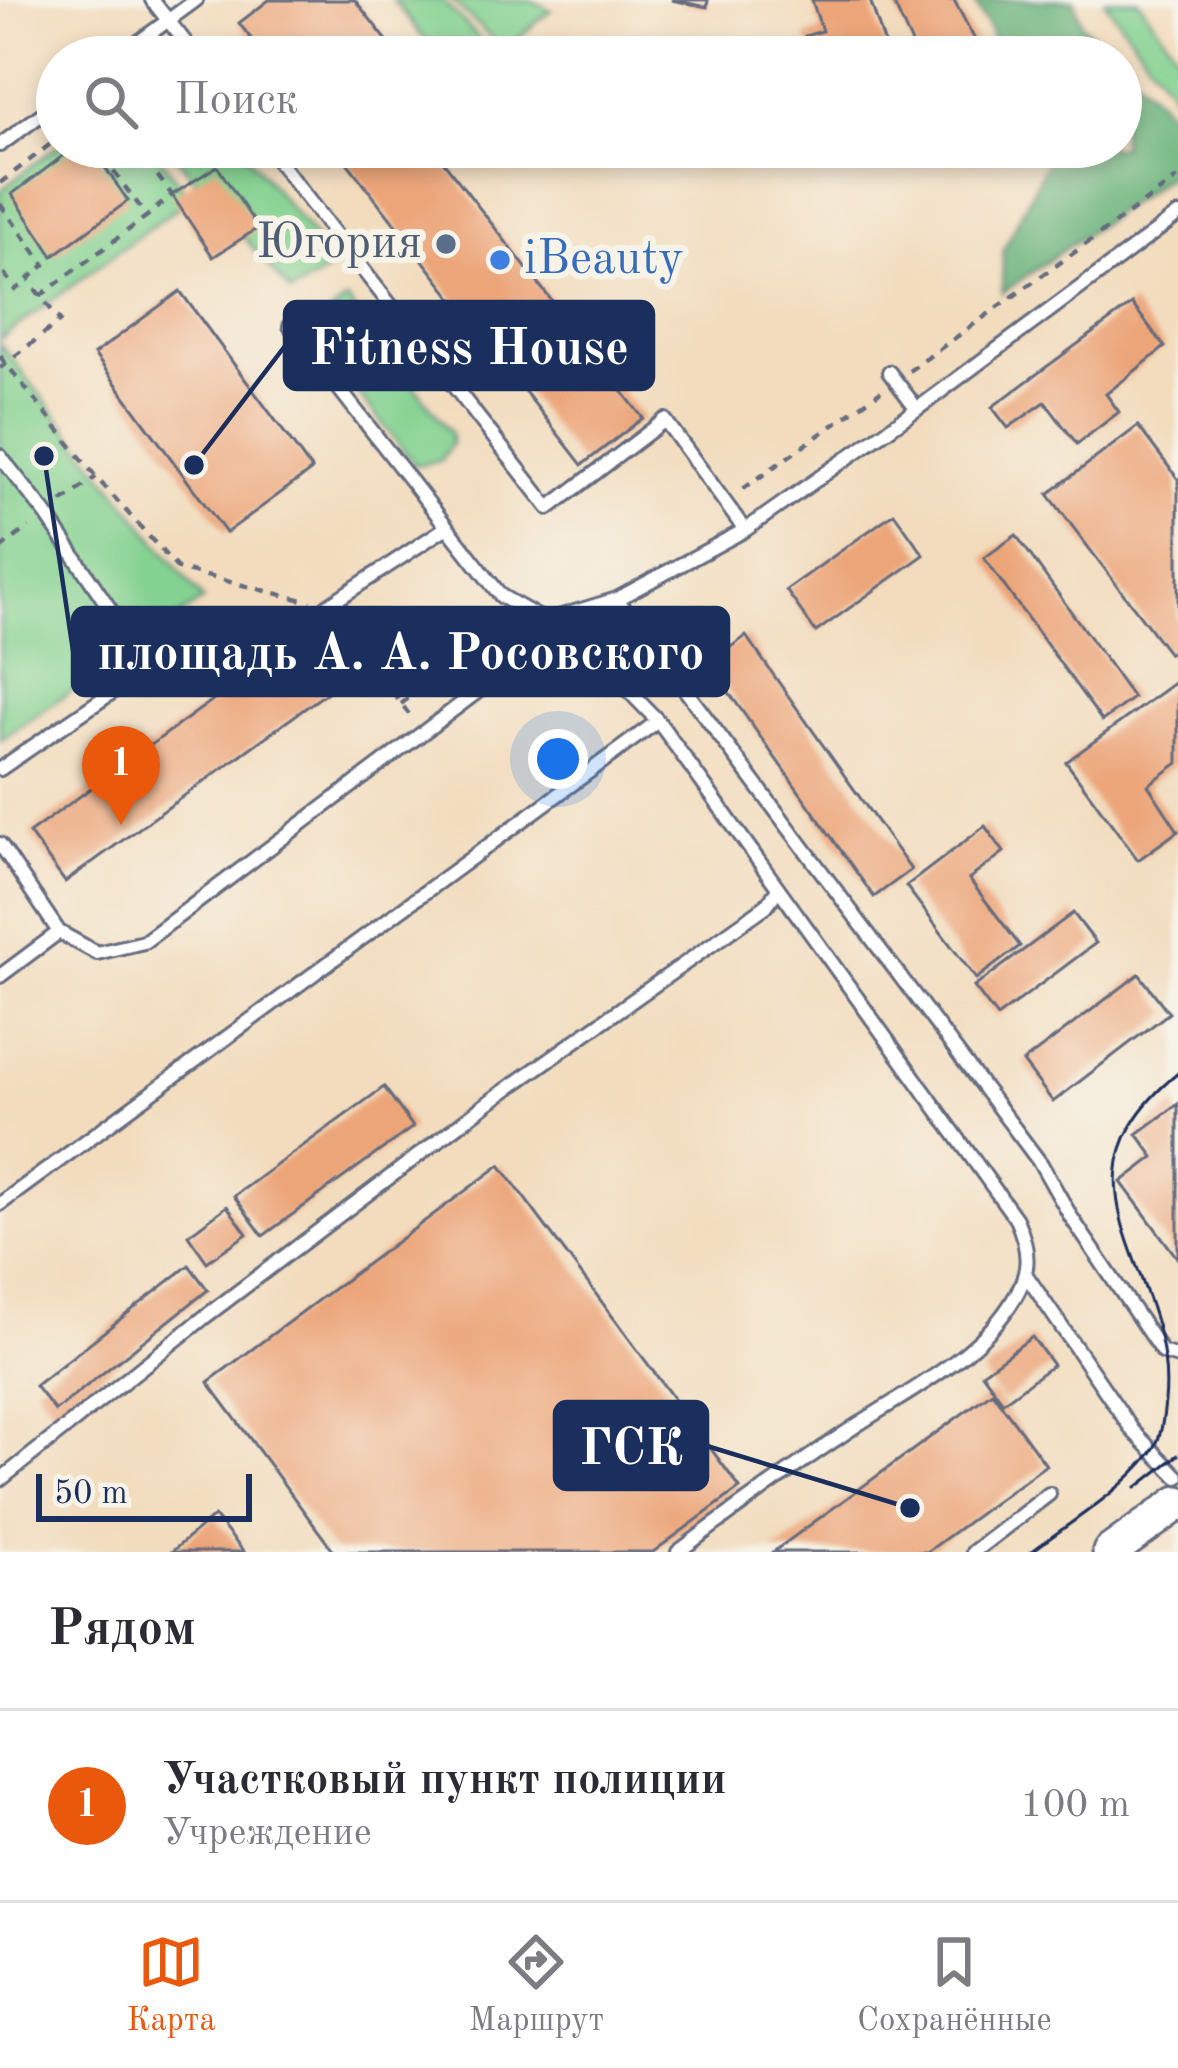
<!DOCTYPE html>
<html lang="ru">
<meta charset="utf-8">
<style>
body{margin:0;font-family:"Old Standard TT",serif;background:#f2f2f3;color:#2b2b33}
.scale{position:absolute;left:36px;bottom:30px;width:216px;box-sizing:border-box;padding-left:12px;border:6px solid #1b2f5e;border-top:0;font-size:33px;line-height:42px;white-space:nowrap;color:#1b2f5e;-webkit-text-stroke:9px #f7f3e8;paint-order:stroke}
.you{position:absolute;left:558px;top:759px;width:42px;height:42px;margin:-30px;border:9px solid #fff;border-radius:50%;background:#1a73e8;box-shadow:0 0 0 18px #1a73e833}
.badge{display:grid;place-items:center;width:78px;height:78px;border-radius:50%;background:#ea580c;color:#fff;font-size:39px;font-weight:700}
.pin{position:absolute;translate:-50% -99px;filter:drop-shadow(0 3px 6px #0008)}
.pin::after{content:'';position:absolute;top:63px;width:42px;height:36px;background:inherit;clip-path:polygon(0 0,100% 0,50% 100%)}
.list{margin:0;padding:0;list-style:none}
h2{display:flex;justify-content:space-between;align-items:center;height:156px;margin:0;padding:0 48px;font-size:51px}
h2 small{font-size:39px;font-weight:400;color:#7c7c81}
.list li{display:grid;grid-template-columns:78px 1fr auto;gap:36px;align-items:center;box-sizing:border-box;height:192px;padding:0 48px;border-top:3px solid #e1e1e2}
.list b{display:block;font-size:45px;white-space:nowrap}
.list p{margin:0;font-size:39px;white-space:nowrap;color:#7c7c81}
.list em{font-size:39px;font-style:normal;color:#7c7c81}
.icon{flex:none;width:66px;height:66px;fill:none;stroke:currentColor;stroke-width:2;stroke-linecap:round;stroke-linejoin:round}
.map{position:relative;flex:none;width:1178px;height:1552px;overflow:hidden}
.search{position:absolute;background:#fff;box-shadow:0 6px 18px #0003;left:36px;right:36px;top:36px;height:132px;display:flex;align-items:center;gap:30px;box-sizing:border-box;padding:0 42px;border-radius:66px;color:#7c7c81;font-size:45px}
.sheet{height:348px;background:#fff}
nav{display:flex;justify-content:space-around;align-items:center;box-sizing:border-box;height:168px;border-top:3px solid #e1e1e2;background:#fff;font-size:33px;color:#7c7c81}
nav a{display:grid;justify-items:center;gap:6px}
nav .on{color:#ea580c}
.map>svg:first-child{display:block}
.green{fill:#84d291;stroke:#508078;stroke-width:3}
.forest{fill:#6bb47b;stroke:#43726c;stroke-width:3}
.building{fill:#eca579}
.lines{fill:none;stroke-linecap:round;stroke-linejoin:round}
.lane-casing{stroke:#666c7f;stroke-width:18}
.secondary-casing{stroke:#666c7f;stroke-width:39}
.path{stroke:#666c7f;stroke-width:4.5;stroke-dasharray:9 9;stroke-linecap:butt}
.lane{stroke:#fff;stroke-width:12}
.secondary{stroke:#fff;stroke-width:33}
.tram{stroke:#1b2f5e;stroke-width:3}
.service-dot{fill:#5c6f8a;stroke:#f7f3e8;stroke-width:4.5}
.shop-dot{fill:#3f7fe0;stroke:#f7f3e8;stroke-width:4.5}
.labels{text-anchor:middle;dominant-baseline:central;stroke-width:12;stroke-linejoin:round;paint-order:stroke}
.service-label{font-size:48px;fill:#4e5e75;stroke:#f7f3e8;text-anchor:end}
.shop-label{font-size:48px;fill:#366cbe;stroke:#f7f3e8;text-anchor:start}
.leader{fill:none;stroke:#1b2f5e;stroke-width:4.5}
.callout-dot{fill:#1b2f5e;stroke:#f7f3e8;stroke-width:4.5}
.callout{fill:#1b2f5e;stroke:#1b2f5e;stroke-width:4.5}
.callout-label{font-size:51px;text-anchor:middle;font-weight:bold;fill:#fff}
</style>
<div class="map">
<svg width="1178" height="1552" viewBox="0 0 1178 1552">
<rect width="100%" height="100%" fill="#f7f3e8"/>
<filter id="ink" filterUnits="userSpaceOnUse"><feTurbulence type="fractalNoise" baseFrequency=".00833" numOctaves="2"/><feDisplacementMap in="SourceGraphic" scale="24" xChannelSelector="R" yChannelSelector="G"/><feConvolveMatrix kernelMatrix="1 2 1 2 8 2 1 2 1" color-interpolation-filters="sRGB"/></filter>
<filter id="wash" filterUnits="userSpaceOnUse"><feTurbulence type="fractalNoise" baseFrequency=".004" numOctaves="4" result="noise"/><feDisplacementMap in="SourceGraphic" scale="48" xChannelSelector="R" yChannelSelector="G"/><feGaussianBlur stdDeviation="2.7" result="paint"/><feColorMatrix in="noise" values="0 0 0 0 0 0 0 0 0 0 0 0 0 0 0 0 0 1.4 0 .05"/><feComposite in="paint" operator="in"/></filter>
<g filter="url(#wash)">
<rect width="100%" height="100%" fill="#f2dcbd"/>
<!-- green -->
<path class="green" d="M393,0H441L494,53L434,51Z
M451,0H531L551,10L504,50Z
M1104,0H1138L1178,54V100Z
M57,146L152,147L190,198L0,339V191Z
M168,147H240L337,265L291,293Z
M347,300L451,433V444L440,461L415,465L320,345C314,322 330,313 347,300Z
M0,344L203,600L0,740Z"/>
<!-- forest -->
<path class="forest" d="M973,0H1074L1082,25L1116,57H995L991,31Z
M1121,62L1178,121V169L1002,293L1003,251L1054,147H1121Z"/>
<g id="blocks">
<!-- building -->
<path class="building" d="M269,0H355L400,57H265L239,23Z
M671,0H708L707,7Z
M812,0H870L889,57H812L805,36L822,31Z
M892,0H954L984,57H918Z
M75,147H91L128,201L53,256L12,194Z
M335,147H432L643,418L582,465Z
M862,147H923V148L868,166Z
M217,166L258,228L213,257L172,195Z
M180,291L312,470L226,533L94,354Z
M1132,304L1165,347L1106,394L1119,412L1077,444L1045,402L1008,428L992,407Z
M1138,426L1178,479V647L1169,654L1048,494Z
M894,513L924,555L816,632L786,590Z
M1016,535L1133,698L1102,721L984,558Z
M746,636L911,870L874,897L708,663Z
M300,637L336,686L65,882L29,833Z
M1178,680V763L1148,785L1178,831L1138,860L1066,762Z
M985,826L1004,852L969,879L1020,946L976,979L906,886Z
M1073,913L1096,943L997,1017L974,987Z
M1139,974L1169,1013L1053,1102L1023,1062Z
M384,1087L413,1127L263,1236L234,1196Z
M1178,1104V1259L1121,1182L1154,1157L1137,1134Z
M500,1165L740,1488L653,1552H334L208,1382Z
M227,1206L247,1234L207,1262L188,1235Z
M189,1265L208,1290L55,1411L35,1386Z
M1032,1337L1053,1365L1003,1402L982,1373Z
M992,1392L1046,1465L927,1552H773Z
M214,1516L244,1552H171Z"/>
</g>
</g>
<g filter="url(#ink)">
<use href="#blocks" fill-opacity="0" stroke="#666c7f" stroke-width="3"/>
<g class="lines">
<defs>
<path id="lane" d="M152,0L197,57
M118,57L196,0
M0,145L57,103
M267,147L549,508L665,420L745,530
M290,326L501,596L545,621
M889,372L917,409
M0,456L46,514L149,667L0,769
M617,599L1041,1164L1071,1217L1162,1352L1178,1357
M327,606L447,527
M625,687L658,721L1016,1219C1031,1252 1031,1274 1010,1305C974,1360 905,1393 851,1429C792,1468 735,1509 678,1552
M0,844L59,932
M0,976L59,932L97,953L144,942L501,674L545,621L617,599L745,530L917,409L1178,215
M0,1204L658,721
M1026,1275L1133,1431L1178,1477
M0,1480L206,1316L489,1102L766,906L777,891
M973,1552L1049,1494"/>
<path id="secondary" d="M1110,1552L1178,1503"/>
</defs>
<!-- lane casing -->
<use href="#lane" class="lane-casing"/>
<!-- secondary casing -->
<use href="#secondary" class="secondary-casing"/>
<!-- path -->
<path class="path" d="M136,147L172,195L147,216
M0,183L57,139
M0,204L45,265L15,290L0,267
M40,296L147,216L95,147
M0,356L96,477L178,569L311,602
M0,368L60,321L29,281
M909,371L1178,178
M743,489L881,391
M62,502L96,477
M0,549L29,527
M338,621L411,717
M401,704L506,623"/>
<!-- lane -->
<use href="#lane" class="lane"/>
<!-- secondary -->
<use href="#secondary" class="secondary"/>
<!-- tram -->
<path class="tram" d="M1136,1488L1178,1455
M1031,1552C1070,1522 1120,1493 1151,1453C1162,1438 1163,1419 1165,1401C1178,1273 1040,1186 1178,1073"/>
</g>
</g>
<!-- markers -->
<circle class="service-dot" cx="446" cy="244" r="12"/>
<circle class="shop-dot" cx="500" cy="260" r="12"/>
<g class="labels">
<!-- service labels -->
<g class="service-label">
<text x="422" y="244">Югория</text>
</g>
<!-- shop labels -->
<g class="shop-label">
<text x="524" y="260">iBeauty</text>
</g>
</g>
<!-- callouts -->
<path class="leader" d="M194 465L285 346M44 456L73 651M910 1508L707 1446"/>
<g class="callout-dot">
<circle cx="194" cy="465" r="12"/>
<circle cx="44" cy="456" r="12"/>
<circle cx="910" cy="1508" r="12"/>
</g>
<g class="callout">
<rect x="285" y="302" width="368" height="87" rx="12"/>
<rect x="73" y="608" width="655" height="87" rx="12"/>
<rect x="555" y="1402" width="152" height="87" rx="12"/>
</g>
<g class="callout-label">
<text x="469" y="364">Fitness House</text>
<text x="401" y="669">площадь А. А. Росовского</text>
<text x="631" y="1464">ГСК</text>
</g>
</svg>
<div class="scale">50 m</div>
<div class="you"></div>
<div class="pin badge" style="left:121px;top:825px">1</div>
<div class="search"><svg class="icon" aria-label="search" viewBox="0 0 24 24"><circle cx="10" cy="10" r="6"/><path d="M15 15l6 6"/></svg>Поиск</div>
</div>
<section class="sheet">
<h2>Рядом<small></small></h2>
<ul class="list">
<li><span class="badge">1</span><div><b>Участковый пункт полиции</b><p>Учреждение</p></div><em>100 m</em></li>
</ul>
</section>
<nav>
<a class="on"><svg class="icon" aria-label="map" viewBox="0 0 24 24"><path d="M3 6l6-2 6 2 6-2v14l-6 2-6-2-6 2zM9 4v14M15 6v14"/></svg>Карта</a>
<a><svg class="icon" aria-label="directions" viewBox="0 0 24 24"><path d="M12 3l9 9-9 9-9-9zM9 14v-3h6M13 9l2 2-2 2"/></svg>Маршрут</a>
<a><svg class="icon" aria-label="saved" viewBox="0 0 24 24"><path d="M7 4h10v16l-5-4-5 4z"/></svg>Сохранённые</a>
</nav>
